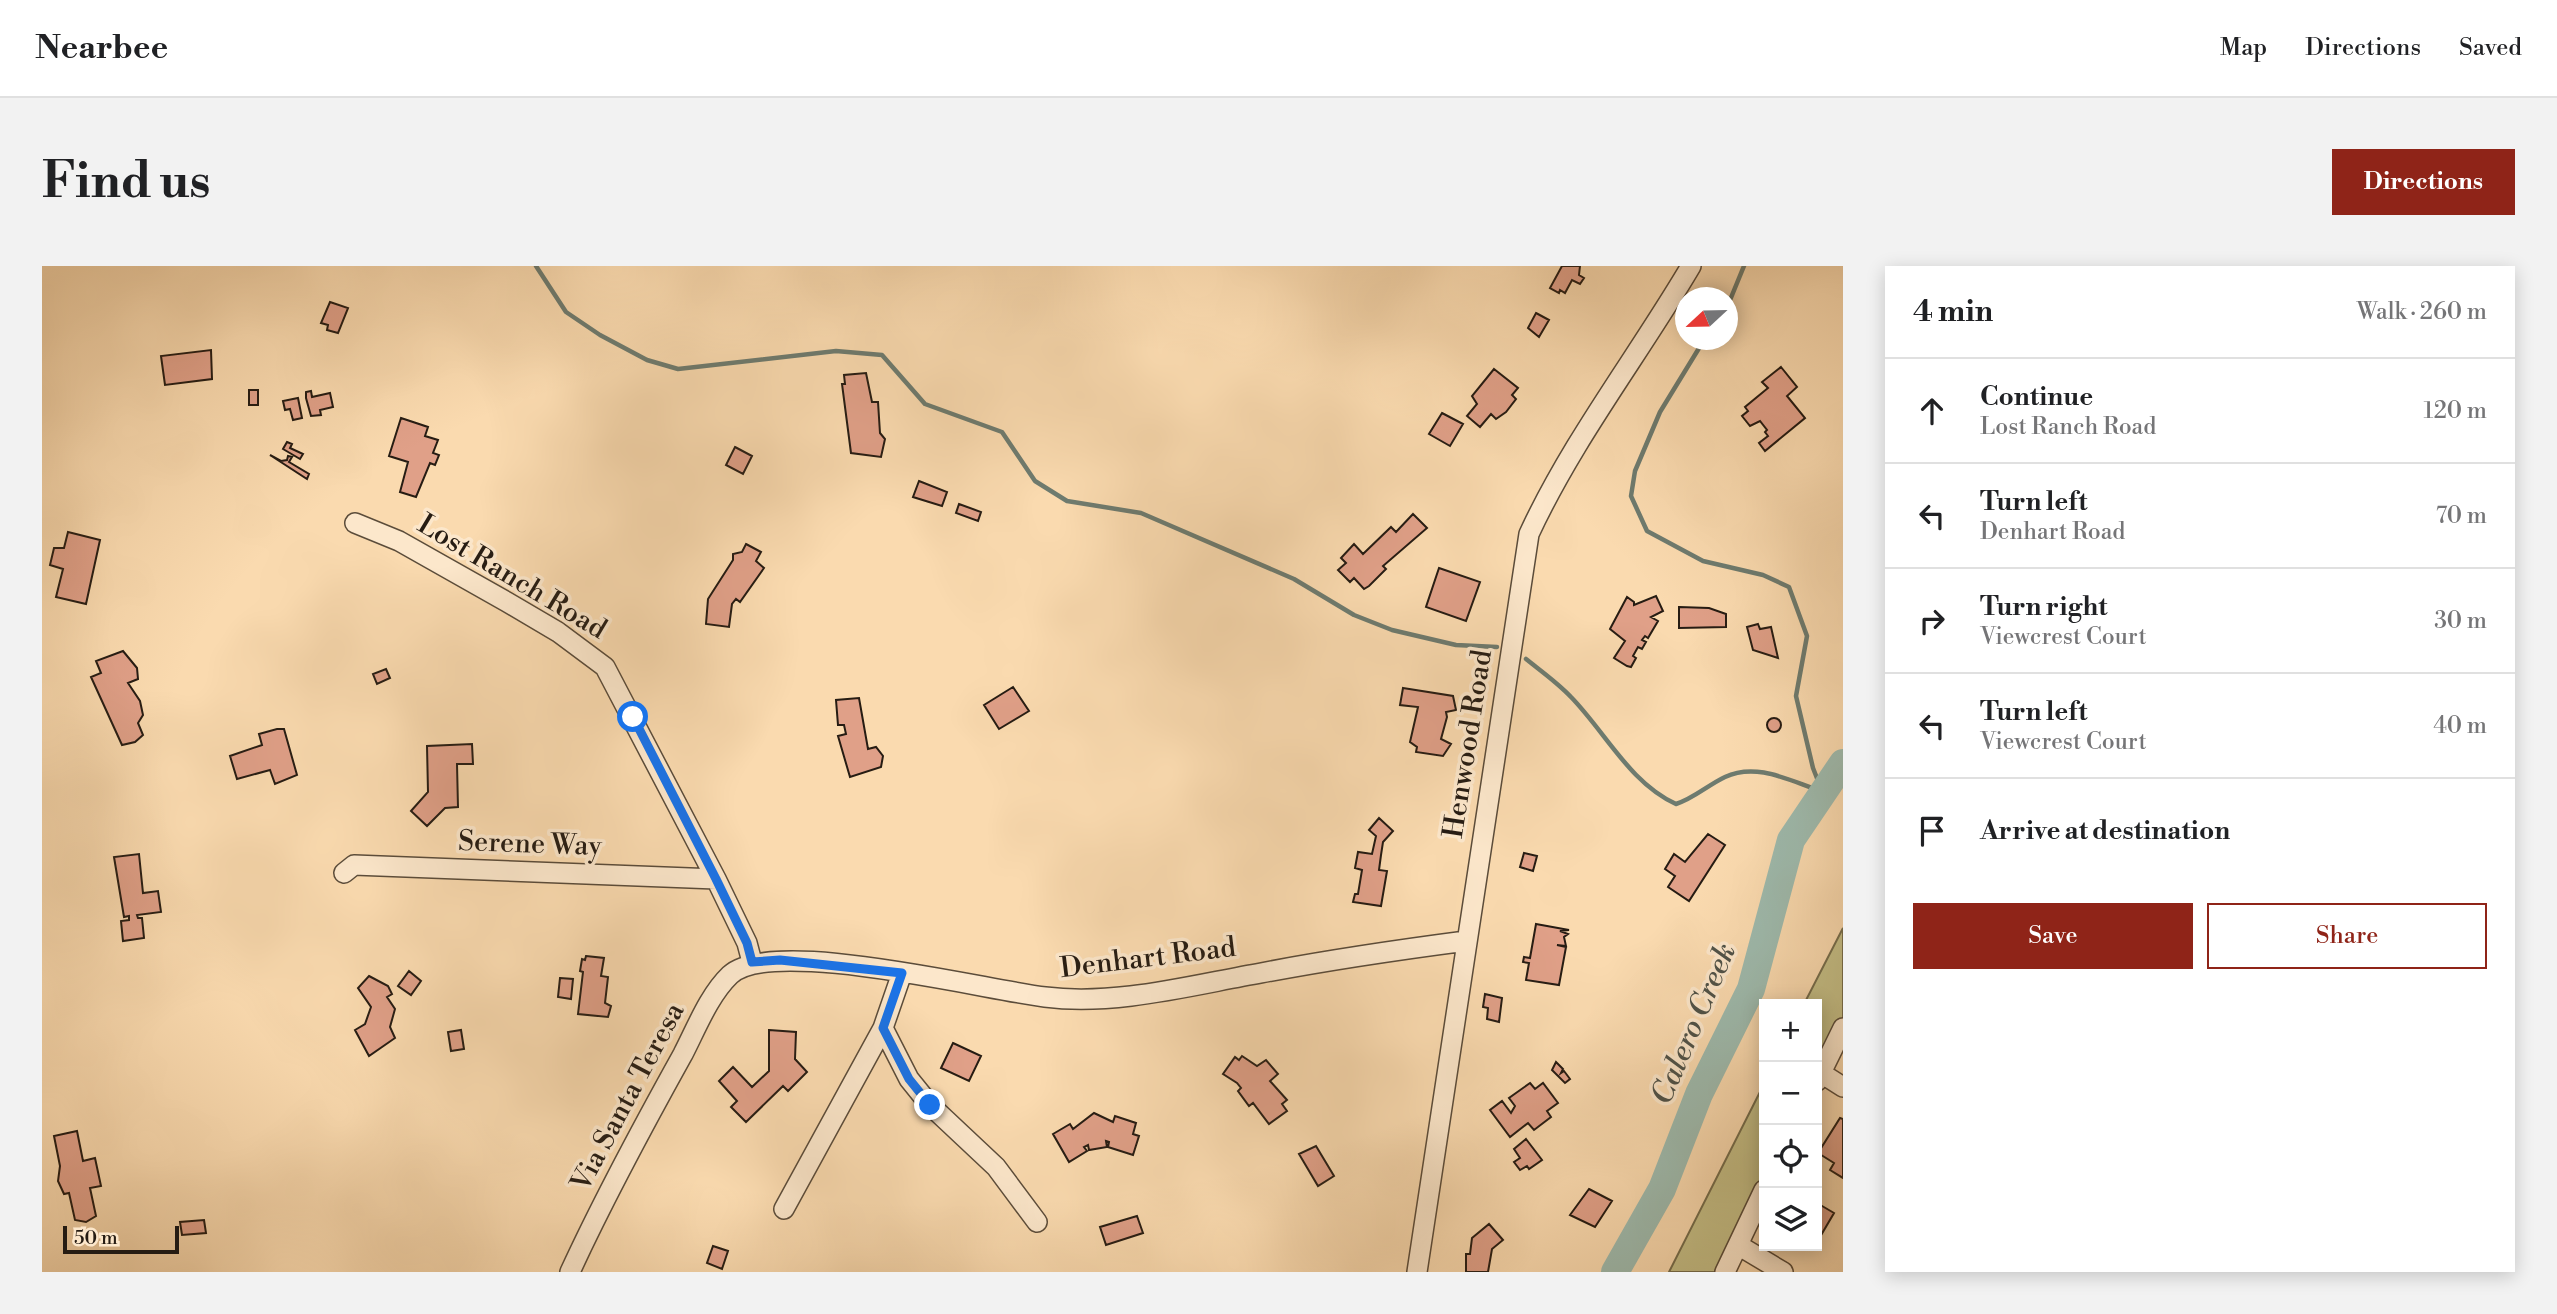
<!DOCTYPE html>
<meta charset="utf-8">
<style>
body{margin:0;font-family:"Libre Bodoni",serif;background:#f2f2f2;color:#202124}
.controls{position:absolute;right:21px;bottom:21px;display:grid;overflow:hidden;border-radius:0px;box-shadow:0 4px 18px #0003}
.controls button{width:63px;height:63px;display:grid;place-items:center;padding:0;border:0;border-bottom:2px solid #e0e0e0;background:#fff;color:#202124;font:35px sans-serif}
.compass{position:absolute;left:1633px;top:21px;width:63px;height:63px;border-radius:50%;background:#fff;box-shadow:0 4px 18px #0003;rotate:248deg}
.scale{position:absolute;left:21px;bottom:18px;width:116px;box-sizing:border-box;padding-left:7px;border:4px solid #261c13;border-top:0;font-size:19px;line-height:24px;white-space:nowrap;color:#261c13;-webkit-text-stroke:5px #fce7cb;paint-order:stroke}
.stop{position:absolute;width:21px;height:21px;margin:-16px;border:5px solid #1a73e8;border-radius:50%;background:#fff}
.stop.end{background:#1a73e8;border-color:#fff;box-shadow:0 2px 7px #0008}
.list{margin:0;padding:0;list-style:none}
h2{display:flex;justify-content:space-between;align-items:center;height:91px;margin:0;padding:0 28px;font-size:30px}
h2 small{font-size:23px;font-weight:400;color:#757577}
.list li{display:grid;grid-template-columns:46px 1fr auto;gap:21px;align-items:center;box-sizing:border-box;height:105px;padding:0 28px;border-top:2px solid #e0e0e0}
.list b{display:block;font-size:26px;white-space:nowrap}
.list p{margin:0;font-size:23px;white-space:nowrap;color:#757577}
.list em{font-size:23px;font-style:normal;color:#757577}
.actions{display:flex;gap:14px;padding:21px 28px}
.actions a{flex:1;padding:16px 0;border:2px solid #8f2418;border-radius:0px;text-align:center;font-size:24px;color:#8f2418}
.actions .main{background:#8f2418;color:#fff}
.icon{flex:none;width:38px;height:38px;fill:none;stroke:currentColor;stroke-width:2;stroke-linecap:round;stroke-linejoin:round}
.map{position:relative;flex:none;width:1801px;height:1006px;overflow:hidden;border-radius:0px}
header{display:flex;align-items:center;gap:42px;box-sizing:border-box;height:98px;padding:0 35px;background:#fff;border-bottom:2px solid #e0e0e0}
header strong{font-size:33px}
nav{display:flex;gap:38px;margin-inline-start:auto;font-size:24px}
.intro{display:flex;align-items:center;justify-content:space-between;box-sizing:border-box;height:168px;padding:0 42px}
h1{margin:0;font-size:49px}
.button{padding:18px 32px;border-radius:0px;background:#8f2418;color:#fff;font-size:24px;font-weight:700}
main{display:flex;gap:42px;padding:0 42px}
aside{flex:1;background:#fff;border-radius:0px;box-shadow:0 4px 18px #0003}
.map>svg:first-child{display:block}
.green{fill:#c4be86;stroke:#756d4c;stroke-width:2}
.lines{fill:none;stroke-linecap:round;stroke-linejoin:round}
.stream{stroke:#6e7b6f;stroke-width:4.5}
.river{stroke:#9ebaad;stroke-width:28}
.building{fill:#e0a088;stroke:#261c13;stroke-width:2}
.minor-casing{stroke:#5b4c3a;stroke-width:22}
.minor{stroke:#fce7cb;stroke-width:19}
.route{stroke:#1a73e8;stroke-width:9}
.labels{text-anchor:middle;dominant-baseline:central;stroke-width:7;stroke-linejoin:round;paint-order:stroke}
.street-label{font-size:28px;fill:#261c13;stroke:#fce7cb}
.water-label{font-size:30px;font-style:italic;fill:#505349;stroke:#fce7cb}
</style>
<header>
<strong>Nearbee</strong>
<nav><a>Map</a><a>Directions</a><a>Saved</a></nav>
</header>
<div class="intro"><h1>Find us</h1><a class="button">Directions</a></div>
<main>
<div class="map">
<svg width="1801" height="1006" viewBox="0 0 1801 1006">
<rect width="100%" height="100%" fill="#fadaaf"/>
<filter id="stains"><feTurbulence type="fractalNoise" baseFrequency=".00286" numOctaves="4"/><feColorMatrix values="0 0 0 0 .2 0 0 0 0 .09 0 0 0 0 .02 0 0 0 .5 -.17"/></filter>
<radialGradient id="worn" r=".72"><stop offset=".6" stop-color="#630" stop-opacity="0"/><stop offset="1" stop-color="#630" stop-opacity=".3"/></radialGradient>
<!-- green -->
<path class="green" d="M1801,662V758L1775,817V738H1762Z
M1722,818V935L1691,1006H1627Z"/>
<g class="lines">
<!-- stream -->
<path class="stream" d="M494,0L524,46L558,69L605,94L636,103L794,85L840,89L883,138L960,166L993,215L1025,235L1099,247L1252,313L1312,349L1350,364L1414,379L1455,381
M1686,39L1702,0
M1662,74L1618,146L1593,205L1589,230L1605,265L1661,295L1721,309L1747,321L1765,370L1754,430L1771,502L1780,525
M1484,393C1499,405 1516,417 1529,431C1564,467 1588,517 1634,538C1651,533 1666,519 1683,511C1715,496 1748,515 1779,525"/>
<!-- river -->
<path class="river" d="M1573,1006L1620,923L1657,828L1709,723L1749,574L1801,497"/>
</g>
<!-- building -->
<path class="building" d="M1520,0H1538L1537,9L1542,12L1538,18L1530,14L1523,27L1518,24L1517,27L1508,22Z
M288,36L306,42L296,67L285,64L286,59L279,57Z
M1494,47L1507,54L1497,71L1486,62Z
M169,84L170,113L123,119L119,90Z
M1739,101L1755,121L1745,130L1763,152L1723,185L1717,177L1726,170L1723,166L1725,164L1718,155L1708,160L1700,150L1706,145L1703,141L1726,122L1720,116Z
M1452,103L1476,122L1470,129L1474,133L1464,146L1454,153L1449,148L1438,161L1425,150L1435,138L1430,130Z
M824,107L830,136H836L838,167L843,173L839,191L809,187L800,118H803L802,109Z
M207,124H216V139H207Z
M269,125L270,131L288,127L291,141L278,144L279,149L269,150L264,132V126Z
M256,132L260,152L251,154L248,143L243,144L241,135Z
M1400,147L1421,158L1408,180L1387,168Z
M359,152L386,161L383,170L396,174L391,187L397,189L393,199L388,197L374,231L358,226L366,196L347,190Z
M245,176L250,178L248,182L261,188L258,193L241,183Z
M693,181L710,190L701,208L684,199Z
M228,189L239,195L245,194L246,190L250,191L247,196L267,208L265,213Z
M877,215L905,226L900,240L871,231Z
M917,238L939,246L936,255L914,247Z
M1371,248L1385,262L1341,300L1344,303L1327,320L1322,323L1312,312L1308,316L1296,304L1304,297L1299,292L1312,278L1321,288L1349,261L1354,266Z
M26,266L58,274L44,338L14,331L21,303L8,299L12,282H22Z
M704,278L719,286L714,295L722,302L698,336L694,333L690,338L687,361L664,358L666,333L691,294V288L700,286Z
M1397,302L1438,316L1424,355L1384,341Z
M1614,330L1621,345L1609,351L1616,355L1606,372L1603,370L1600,374L1604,376L1600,383L1596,381L1591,390L1594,392L1589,401L1585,400L1572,392L1583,375L1568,363L1585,331L1592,336V339Z
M1637,341L1667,342L1684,348V361L1637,362Z
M1716,358L1718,363L1729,361L1736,392L1711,384L1705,361Z
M81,385L95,402L96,413L86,417L98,435L101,449L96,457L101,469L93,476L80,479L49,411L59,407L54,395Z
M344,403L348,412L335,418L331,408Z
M971,421L987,445L957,463L942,439Z
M1361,422L1411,430L1414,444L1404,446L1405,451L1399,473L1409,478L1401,490L1374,486L1375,481L1368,476L1376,441L1358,439Z
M817,432L826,483L834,481L841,490L839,501L808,511L796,470L804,468L802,459H796L794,434Z
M1725 459a7 7 0 1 1 14 0a7 7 0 1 1-14 0Z
M235,463H242L255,509L233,518L228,504L195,513L188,490L220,479L217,468Z
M430,478L431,498H415L416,541L403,542L385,560L369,545L386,526L385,480Z
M1337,552L1351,565L1341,576L1339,589L1337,604L1345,605L1339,640L1311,636L1313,628H1316L1320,604L1313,602L1316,586L1330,588L1334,570L1327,564Z
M1666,568L1683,579L1647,635L1626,621L1633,610L1623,603L1632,588L1643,596Z
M1482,587L1495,590L1491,605L1478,601Z
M97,588L101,627L116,625L119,646L95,649L96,652H100L102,672L81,675L79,655L87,654V650L82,651L72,591Z
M1494,658L1527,664L1518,665L1526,668L1522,671L1524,680L1515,679L1524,681L1517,719L1484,714L1487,697L1481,696L1482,691L1488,692Z
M544,690L562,692L559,710L566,711L563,737L569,740L566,751L536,748L541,706L538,705L540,693L543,694Z
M367,705L379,715L369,729L356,720Z
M327,710L346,720L350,728L345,731L353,743L348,761L353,772L327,790L313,764L323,758L329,741L316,722Z
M518,712L531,713L529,733L516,731Z
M1443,728L1460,732L1457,756L1445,753L1446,742L1441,741Z
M419,764L422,783L409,785L406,766Z
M727,764L754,766L753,793L765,806L746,825L741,820L704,856L689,841L695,835L677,815L691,801L710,821L727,805Z
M911,777L939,790L927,815L899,802Z
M1200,790L1215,800L1224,794L1236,808L1228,815L1245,834L1240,838L1245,845L1227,858L1211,837L1207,840L1196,825L1199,822L1195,817L1181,808L1193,791L1197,794Z
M1514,796L1521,803L1519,807L1522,805L1528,813L1523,817L1510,804Z
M1488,817L1493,823L1501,817L1516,837L1505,845L1509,851L1492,864L1486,857L1468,871L1448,844L1460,835L1469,847L1473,840L1467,832Z
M1052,847L1071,856L1073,850L1094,857L1091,868L1097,870L1091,889L1066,881L1067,876L1064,875L1065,881L1047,884L1046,879L1042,881L1045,885L1027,896L1011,868L1028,858L1031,863Z
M1798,852L1801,853V912L1788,904L1792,897L1776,887Z
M35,865L41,895L53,892L59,920L48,922L54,950L44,956L33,954L27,927L22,928L16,915L18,900L12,870Z
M1484,873L1500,894L1487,903L1485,900L1478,904L1472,896L1478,892L1472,883Z
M1274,880L1292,910L1276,920L1257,888Z
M1547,923L1570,935L1553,961L1528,949Z
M1775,937L1792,947L1775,976Z
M1095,950L1101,967L1064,979L1058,961Z
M162,954L164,967L140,969L138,956Z
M1447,958L1461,974L1450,983L1446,1006H1424V988H1428L1430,972Z
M671,980L686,985L680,1003L665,997Z"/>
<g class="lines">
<defs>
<path id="minor" d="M313,257L357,275L465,336L516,366L563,401L674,613L705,677L710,696
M302,607L312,599L674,613
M841,762L867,813L888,839L954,901L995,956
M1779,807L1801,821
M1775,815L1801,762
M742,943L841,762L860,707
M1696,979L1741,1006
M528,1006C562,932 601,860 641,788C654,763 667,729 688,709C729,670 944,724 1003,731C1074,740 1150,719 1219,707C1287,694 1355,684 1424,675
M1375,1006L1487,268C1531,173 1596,90 1649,0
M1683,1006L1722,924"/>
</defs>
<!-- minor casing -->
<use href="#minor" class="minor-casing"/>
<!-- minor -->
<use href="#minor" class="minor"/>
</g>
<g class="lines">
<!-- route -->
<path class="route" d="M591,451L674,613L705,677L710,696L738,694L860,707L841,762L867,813L888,839"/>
</g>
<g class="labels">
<!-- street labels -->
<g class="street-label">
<text transform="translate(470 311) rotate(31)">Lost Ranch Road</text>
<text transform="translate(1426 478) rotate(-81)">Henwood Road</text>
<text transform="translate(488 578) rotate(2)">Serene Way</text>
<text transform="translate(1106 692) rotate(-7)">Denhart Road</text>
<text transform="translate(586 831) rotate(-62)">Via Santa Teresa</text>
</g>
<!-- water labels -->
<g class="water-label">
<text transform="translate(1652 758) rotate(-67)">Calero Creek</text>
</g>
</g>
<rect width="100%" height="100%" filter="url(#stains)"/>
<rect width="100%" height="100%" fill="url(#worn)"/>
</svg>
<div class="controls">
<button>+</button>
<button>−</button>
<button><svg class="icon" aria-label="locate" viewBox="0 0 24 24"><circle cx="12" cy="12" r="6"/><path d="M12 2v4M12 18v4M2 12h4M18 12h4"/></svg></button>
<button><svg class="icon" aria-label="layers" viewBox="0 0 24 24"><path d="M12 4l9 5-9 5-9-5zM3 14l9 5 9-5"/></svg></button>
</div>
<svg class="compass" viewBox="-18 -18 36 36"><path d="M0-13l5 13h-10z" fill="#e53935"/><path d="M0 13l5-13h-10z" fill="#757577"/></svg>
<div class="scale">50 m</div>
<div class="stop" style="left:591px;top:451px"></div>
<div class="stop end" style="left:888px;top:839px"></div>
</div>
<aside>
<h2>4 min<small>Walk · 260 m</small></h2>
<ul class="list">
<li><svg class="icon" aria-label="ahead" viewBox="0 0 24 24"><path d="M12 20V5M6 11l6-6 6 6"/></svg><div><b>Continue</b><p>Lost Ranch Road</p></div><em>120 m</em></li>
<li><svg class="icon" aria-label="left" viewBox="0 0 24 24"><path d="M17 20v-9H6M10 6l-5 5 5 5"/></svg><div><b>Turn left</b><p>Denhart Road</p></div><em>70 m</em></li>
<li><svg class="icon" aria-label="right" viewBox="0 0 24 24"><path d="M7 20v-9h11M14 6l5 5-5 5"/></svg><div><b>Turn right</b><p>Viewcrest Court</p></div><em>30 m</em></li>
<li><svg class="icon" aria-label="left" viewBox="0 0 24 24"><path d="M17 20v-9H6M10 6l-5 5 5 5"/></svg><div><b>Turn left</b><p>Viewcrest Court</p></div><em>40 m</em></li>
<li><svg class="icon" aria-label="arrive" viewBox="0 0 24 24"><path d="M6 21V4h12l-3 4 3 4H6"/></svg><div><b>Arrive at destination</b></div></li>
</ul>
<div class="actions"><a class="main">Save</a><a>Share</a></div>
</aside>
</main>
